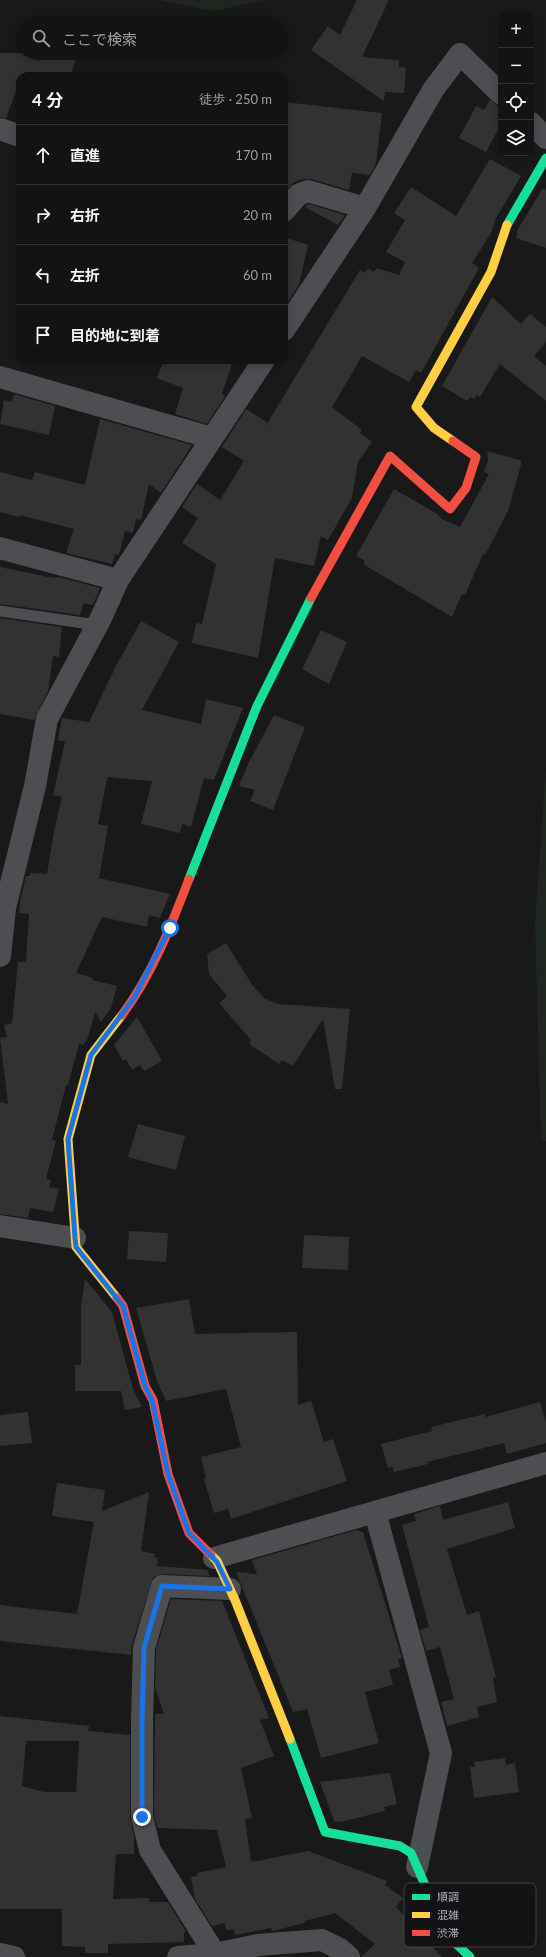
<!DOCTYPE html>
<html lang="ja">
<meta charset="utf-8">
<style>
body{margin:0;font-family:Lato,"Noto Sans JP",sans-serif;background:#202021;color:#f1f3f6}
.controls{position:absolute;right:12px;top:12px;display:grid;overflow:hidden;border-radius:8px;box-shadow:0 2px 10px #0003}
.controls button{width:36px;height:36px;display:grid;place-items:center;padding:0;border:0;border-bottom:1px solid #323233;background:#131313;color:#f1f3f6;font:20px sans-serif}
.stop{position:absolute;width:12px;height:12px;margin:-9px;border:3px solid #1a73e8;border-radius:50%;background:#fff}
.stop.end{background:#1a73e8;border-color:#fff;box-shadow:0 1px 4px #0008}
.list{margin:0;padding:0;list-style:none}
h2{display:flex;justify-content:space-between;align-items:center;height:52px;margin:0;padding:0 16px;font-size:17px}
h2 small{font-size:13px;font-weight:400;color:#9d9ea0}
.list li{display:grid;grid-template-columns:26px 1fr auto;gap:12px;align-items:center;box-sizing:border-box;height:60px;padding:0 16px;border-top:1px solid #323233}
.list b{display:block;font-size:15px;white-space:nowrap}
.list em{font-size:13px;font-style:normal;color:#9d9ea0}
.icon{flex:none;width:22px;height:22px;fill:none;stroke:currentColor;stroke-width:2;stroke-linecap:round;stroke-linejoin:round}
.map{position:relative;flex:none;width:546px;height:1957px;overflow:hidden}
.search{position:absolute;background:#131313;box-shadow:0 2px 10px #0003;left:16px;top:16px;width:272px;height:44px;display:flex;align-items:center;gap:10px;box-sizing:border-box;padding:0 14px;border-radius:22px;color:#9d9ea0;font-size:15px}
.panel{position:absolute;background:#131313;box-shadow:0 2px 10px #0003;left:16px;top:72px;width:272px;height:292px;border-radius:12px}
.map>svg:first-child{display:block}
.green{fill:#1f2620}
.building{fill:#323233;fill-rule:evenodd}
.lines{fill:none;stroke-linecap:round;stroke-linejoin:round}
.lane{stroke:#4d4e52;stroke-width:11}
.street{stroke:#4d4e52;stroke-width:22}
.fast{stroke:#16e098;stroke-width:9}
.slow{stroke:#ffcf43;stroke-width:9}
.jam{stroke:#f24e42;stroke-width:9}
.route{stroke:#1a73e8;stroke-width:5}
.key{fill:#131315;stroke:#404246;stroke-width:1}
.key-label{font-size:11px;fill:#aaafb9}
</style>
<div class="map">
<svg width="546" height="1957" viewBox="0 0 546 1957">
<rect width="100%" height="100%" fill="#191919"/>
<!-- green -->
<path class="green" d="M159,0H263L214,11Z
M546,767V1141H541L535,923Z"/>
<!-- building -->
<path class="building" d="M357,0H389L362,57L399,60V67L406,68L404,93L385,92L384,101L311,50L328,26L340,35Z
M0,53H78L70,76H20V81L6,118L0,117Z
M490,100L498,106H501V124L486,152L459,138L476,106L484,110Z
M284,102L382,113L376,163L370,175L352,173L349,190L311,179H303L293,183L284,192Z
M490,159L521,176L496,218L491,233L472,263L479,268L421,373L416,370L409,382L362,356L332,407L362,430L360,433L372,442L358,462L352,498L328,540L321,536L314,566L275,558L258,658L192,643L196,623L202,624L216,564L182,543L198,518L182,507L197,484L220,500L244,461L222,447L246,409L267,422L265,427L360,270L365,273L368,268L374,272L377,268L399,275L405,262L386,252L405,220L394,213L411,187L456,216Z
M543,188L546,190V248L516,238L518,229Z
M309,204L345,215L344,217L338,225L305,207Z
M284,237L308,245L299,285L284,307Z
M492,297L521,324L530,314L546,327V342L534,356L546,366V401L500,364L480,397L477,395L474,399L470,397L467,401L442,386Z
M164,360H233L222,394L225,396L207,424L175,414L183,388L157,378Z
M14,394L55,406L49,435L0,424L4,400L12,402Z
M100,419L192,445L161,493L149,484L141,520L136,519L133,533L125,531L119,555L115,554L112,564L66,553L74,529L20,515L19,517L0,512V472L32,480L35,472L85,485Z
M487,451L522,461L508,511L485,555L483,554L465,595L462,594L452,617L363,564L365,561L356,556L394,489L436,513L442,519L460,527L489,474L484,472L488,460Z
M0,567L53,578L59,577L100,588L93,605L84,603L80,615L0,604Z
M0,618L62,627L59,657L53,656L48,691L34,720L0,714Z
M141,621L179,642L142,710L201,724L206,699L243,708L214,780L204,778L191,827L182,824L180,833L141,824L152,781L108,777L107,779L98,824L108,826L99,878L170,894L160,918L149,915L147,927L102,917L76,973L93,978L92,980L117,986L111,1008L101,1022L95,1012L88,1038L83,1045L79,1044L68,1085H66L52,1140L56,1141L46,1179L51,1180L49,1187L59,1189L53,1212L30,1208L28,1218L0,1214V1102L8,1104L0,1038L7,1037L4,1025L12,1023L18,962H26L29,914L19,913L20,901L26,876H30V873L47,874L54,831L62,797L53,795L65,742L58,740L62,718L89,722L117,664Z
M321,630L347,642L329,684L302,669Z
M274,715L305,727L273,810L250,801L255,790L239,786L248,764Z
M226,943L253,986L264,998L278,1004L350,1009L342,1089H335L323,1019L293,1066L282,1060L279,1064L249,1044L251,1040L219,1003L227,996L209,974L207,954Z
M137,1017L162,1061L144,1071L140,1065L132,1070L126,1059L123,1061L114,1045Z
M138,1124L185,1136L176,1170L128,1157Z
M129,1231L168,1233L166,1262L127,1259Z
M304,1235L349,1237L348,1270L302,1268Z
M85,1279L112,1312L133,1389L142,1407L125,1410L121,1391H75V1365H81V1305Z
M189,1299L195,1334L297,1332L298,1405L311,1401L324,1442L333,1439L347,1481L231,1519L228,1509L214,1513L204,1479L206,1478L201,1457L241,1447L226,1389L166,1401L157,1381L136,1308Z
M540,1402L546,1423V1443L507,1454L504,1443L427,1462L428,1464L394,1472L392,1467L388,1468L381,1444L432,1431L431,1427L485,1414V1417Z
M28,1412L32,1443L0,1446V1415Z
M57,1483L105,1490L102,1511L149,1492L141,1551L155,1554L154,1557L158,1558L157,1566L207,1570L210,1576L163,1574L153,1577L132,1645L131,1655L0,1641V1605L77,1614L94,1522L52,1516Z
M508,1502L515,1528L447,1549L467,1615L479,1611L496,1677L493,1678L497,1702L477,1707L479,1717L447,1726L441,1702L454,1699L440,1647L426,1651L420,1630L429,1627L402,1525L416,1521L414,1514L440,1506L443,1520Z
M356,1530L363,1532L402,1658L398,1659L400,1667L389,1670L393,1685L365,1692L379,1743L321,1758L307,1709L293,1712L236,1572L257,1574L252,1560Z
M171,1599L222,1601L269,1718L260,1720L274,1756L241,1768L252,1818L245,1819L251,1862L308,1851L387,1881L385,1885L403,1898L396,1907L442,1957H361L375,1944L335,1913L305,1921V1923L272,1931L271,1928L235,1935L234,1929L226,1930L225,1923L212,1926L195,1899L191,1877L198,1876L197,1873L226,1867L217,1830L158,1828L154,1816L155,1714H164L155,1688L156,1650Z
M0,1716L89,1726L88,1731L130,1735V1817L134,1837V1854H116L113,1899L149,1898V1902H168L186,1932H184V1942L108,1944V1953H85V1947L62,1946V1909H0ZM26,1741H79L76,1792H44L22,1786Z
M505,1758L506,1765L515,1763L519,1792L474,1798L470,1767H475L474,1762Z
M390,1773L397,1804L384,1807L385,1811L341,1822L334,1821L320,1782Z"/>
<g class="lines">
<!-- lane -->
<path class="lane" d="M0,611L97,625"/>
<!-- street -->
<path class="street" d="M531,123L546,138
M0,129L20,136
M284,211L298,195L308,191L365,208
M284,330L365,208L433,90L460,54L501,94
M0,377L212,438
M0,548L118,580
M0,956L5,908L35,786L47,719L101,618L118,580L264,360
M0,1226L75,1238
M375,1512L441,1753L417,1867
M214,1558L546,1463
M0,1954L14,1957
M215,1954L150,1850L142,1817V1720L144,1648L162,1586L230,1589
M178,1957L215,1954L258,1945L322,1940L340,1949L349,1957"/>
<!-- fast -->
<path class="fast" d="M507,225L546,158
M189,879L257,706L311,598
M290,1739L325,1832L400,1846L411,1853L447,1935L470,1957"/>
<!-- slow -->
<path class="slow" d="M453,441L434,428L416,407L491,272L507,225
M117,1298L76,1247L68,1139L91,1055L122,1015
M211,1555L217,1561L235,1600L290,1739"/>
<!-- jam -->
<path class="jam" d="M311,598L390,456L450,509L466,488L476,457L453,441
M122,1015C152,975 171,926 189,879
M117,1298L123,1306L145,1386L153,1400L168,1474L189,1533L211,1555"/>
</g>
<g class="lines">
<!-- route -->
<path class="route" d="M142,1817V1720L144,1648L162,1586L230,1589L217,1562L189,1533L168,1474L152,1400L145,1386L123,1306L76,1247L75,1238L68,1139L91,1055L134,998L170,928"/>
</g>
<!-- legend -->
<rect x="404" y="1883" width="132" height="64" rx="6" class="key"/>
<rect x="412" y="1894" width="18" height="6" fill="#16e098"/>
<rect x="412" y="1912" width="18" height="6" fill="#ffcf43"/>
<rect x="412" y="1930" width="18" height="6" fill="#f24e42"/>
<g class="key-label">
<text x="437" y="1901">順調</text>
<text x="437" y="1919">混雑</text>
<text x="437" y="1937">渋滞</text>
</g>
</svg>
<div class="controls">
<button>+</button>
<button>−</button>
<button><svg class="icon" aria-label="locate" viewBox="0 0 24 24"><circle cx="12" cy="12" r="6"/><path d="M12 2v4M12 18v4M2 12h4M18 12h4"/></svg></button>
<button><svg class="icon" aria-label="layers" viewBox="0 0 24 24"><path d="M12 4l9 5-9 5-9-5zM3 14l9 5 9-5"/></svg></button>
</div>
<div class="stop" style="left:170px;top:928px"></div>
<div class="stop end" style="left:142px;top:1817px"></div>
<div class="search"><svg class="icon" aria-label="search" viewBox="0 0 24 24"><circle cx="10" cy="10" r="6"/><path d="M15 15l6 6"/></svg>ここで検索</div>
<section class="panel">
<h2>4 分<small>徒歩 · 250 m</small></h2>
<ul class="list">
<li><svg class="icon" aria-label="ahead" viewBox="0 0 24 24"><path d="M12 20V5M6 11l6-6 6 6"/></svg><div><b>直進</b></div><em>170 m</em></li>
<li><svg class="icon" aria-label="right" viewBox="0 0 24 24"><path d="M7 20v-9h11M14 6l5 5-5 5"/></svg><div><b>右折</b></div><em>20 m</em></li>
<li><svg class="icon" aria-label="left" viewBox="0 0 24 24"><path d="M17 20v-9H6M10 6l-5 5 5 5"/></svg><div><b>左折</b></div><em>60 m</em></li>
<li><svg class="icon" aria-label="arrive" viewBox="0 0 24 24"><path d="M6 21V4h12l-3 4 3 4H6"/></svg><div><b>目的地に到着</b></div></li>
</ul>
</section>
</div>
